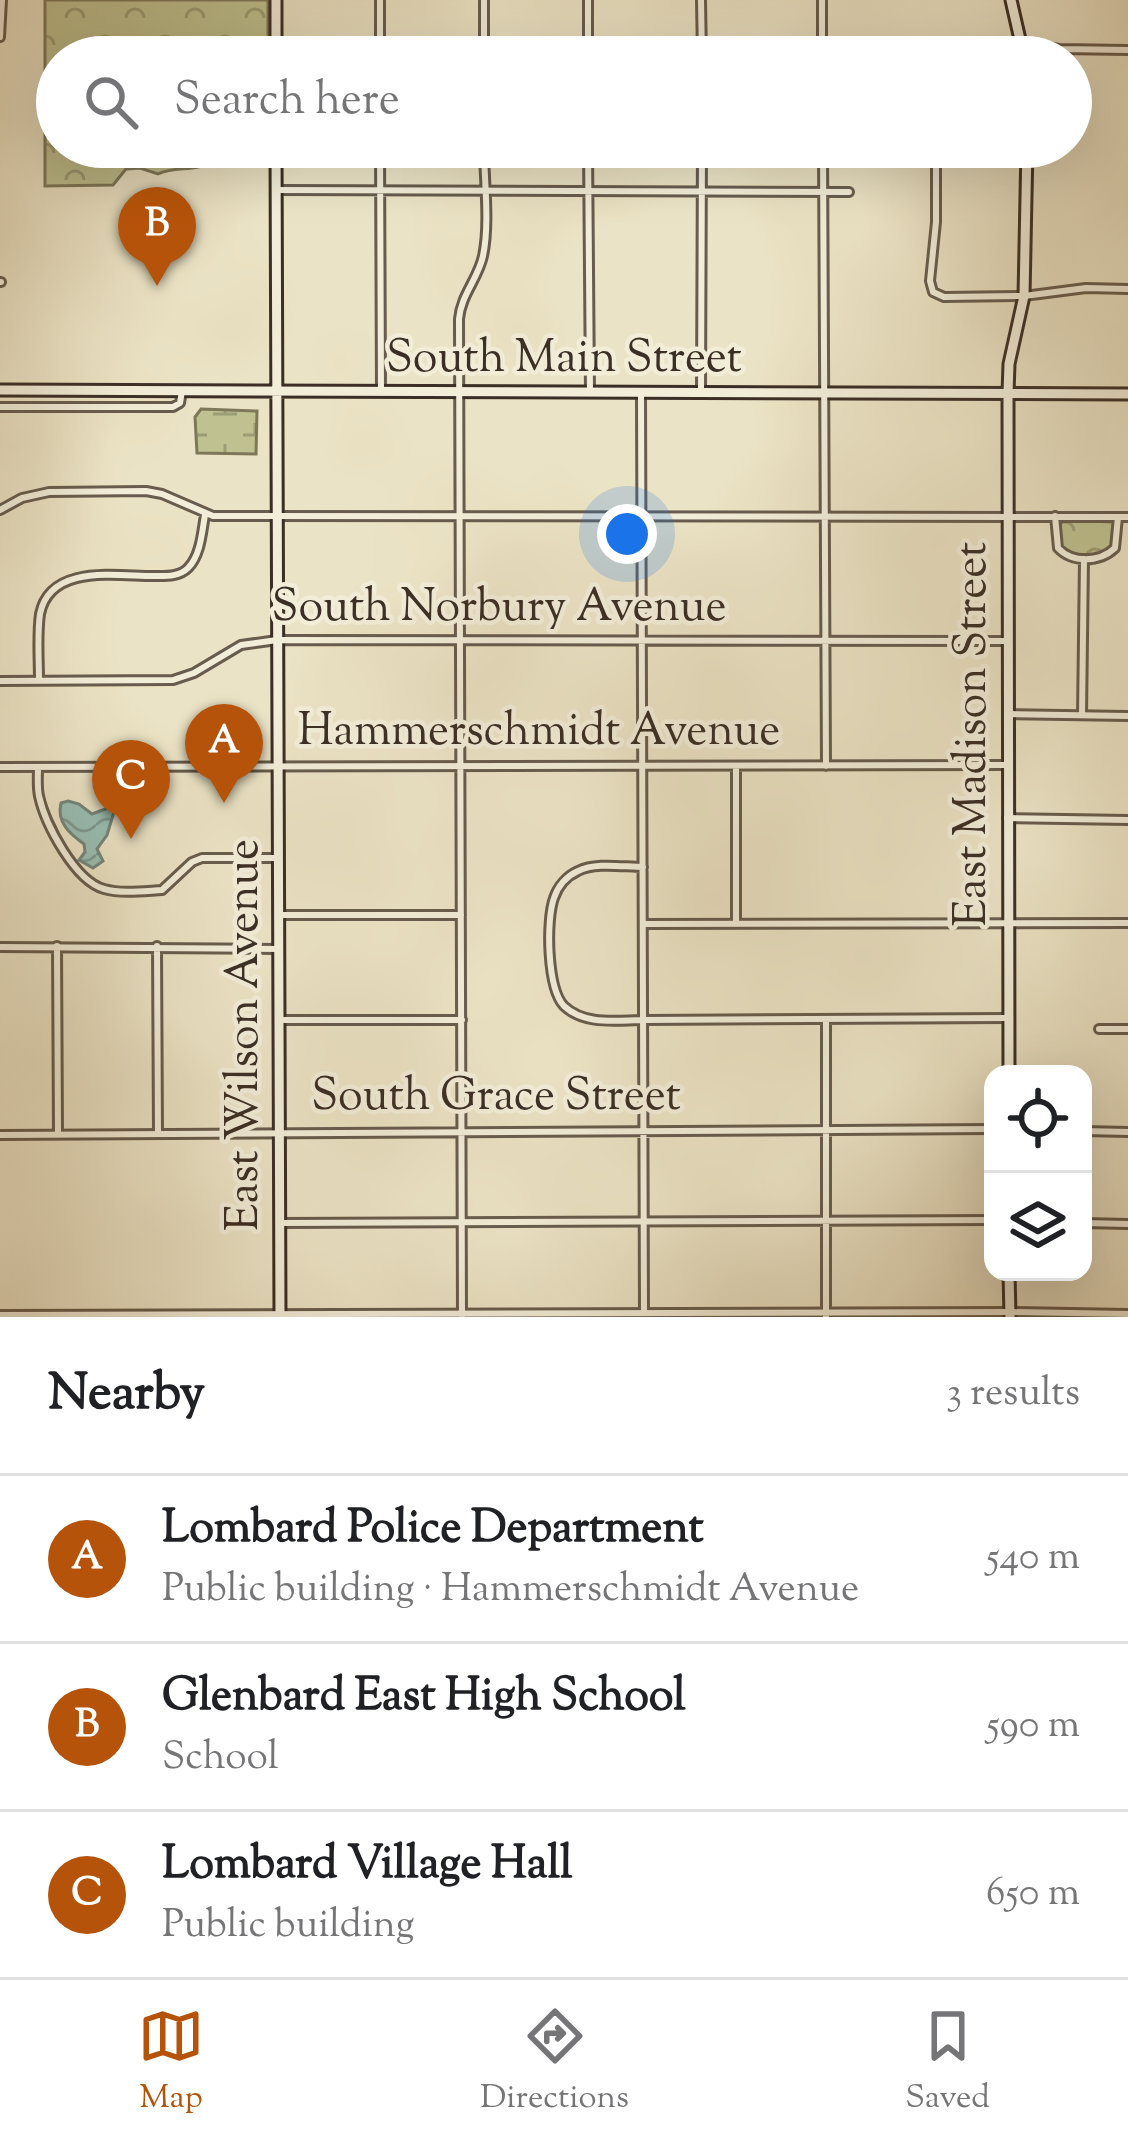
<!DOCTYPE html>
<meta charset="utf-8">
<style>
body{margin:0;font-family:"Sorts Mill Goudy",serif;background:#f6f6f6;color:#202124}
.controls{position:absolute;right:36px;bottom:36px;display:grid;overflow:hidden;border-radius:24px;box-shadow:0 12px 48px #0002}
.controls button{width:108px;height:108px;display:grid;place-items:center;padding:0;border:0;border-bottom:3px solid #e0e0e0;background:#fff;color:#202124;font:60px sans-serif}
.you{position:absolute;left:627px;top:534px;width:42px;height:42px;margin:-30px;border:9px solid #fff;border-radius:50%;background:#1a73e8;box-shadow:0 0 0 18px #1a73e833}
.badge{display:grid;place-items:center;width:78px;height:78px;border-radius:50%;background:#b45309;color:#fff;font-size:39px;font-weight:700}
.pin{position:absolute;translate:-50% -99px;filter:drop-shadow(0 3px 6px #0008)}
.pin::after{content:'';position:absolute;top:63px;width:42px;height:36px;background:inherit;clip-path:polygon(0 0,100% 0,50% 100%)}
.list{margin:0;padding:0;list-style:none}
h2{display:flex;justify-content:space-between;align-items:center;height:156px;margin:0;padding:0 48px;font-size:51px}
h2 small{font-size:39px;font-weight:400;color:#757577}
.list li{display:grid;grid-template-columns:78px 1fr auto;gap:36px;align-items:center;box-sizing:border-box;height:168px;padding:0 48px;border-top:3px solid #e0e0e0}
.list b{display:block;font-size:45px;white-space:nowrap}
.list p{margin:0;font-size:39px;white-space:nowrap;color:#757577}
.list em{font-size:39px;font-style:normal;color:#757577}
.icon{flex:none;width:66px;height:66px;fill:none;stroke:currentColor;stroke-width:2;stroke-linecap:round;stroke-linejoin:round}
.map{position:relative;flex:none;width:1128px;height:1317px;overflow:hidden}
.search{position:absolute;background:#fff;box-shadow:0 12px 48px #0002;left:36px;right:36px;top:36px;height:132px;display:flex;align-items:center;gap:30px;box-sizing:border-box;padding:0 42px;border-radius:66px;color:#757577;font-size:45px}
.sheet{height:660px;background:#fff}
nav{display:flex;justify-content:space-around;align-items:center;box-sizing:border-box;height:168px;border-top:3px solid #e0e0e0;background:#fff;font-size:33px;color:#757577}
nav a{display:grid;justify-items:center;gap:6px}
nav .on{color:#b45309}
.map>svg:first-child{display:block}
.wetland{fill:url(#wetland-marsh);stroke:#7d785a;stroke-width:3}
.park{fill:url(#park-crowns);stroke:#7d785a;stroke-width:3}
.water{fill:url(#water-waves);stroke:#73857b;stroke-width:3}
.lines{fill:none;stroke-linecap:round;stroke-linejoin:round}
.street-casing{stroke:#675c4d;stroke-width:12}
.secondary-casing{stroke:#3b2f25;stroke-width:15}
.street{stroke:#f2edd9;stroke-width:6}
.secondary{stroke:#f2edd9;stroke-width:9}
.labels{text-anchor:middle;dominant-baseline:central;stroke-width:9;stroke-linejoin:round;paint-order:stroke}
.street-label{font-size:45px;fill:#3b2f25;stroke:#f2edd9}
</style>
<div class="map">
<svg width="1128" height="1317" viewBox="0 0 1128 1317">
<defs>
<pattern id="wetland-marsh" width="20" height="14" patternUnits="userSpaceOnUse" patternTransform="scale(3)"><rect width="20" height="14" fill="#bfc190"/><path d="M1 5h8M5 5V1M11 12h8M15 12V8" fill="none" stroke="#9c9d75"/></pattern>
<pattern id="park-crowns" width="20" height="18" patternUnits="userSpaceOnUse" patternTransform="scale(3)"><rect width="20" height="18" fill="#bfc190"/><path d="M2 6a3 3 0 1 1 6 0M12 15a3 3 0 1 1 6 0" fill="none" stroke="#9c9d75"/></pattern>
<pattern id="water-waves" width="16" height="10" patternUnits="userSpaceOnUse" patternTransform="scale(3)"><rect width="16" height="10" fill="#98beb4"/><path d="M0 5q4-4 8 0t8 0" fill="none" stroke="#7d9b92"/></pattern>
</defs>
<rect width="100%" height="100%" fill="#ebe3c5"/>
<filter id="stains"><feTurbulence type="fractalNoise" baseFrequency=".00167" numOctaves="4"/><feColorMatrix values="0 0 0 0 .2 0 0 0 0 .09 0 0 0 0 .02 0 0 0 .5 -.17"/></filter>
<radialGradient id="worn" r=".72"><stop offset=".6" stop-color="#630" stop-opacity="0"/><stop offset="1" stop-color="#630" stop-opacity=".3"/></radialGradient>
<!-- wetland -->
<path class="wetland" d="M201,409L257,411L256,454L197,453L195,417Z"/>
<!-- park -->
<path class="park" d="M45,0H268V57H57V147H212V161C196,173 176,165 158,174L140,168L126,169L113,185L45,186Z
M1065,520L1113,522C1119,534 1113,546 1104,555H1076L1061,548L1058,525Z"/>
<!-- water -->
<path class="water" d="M68,801L79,804L92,814L108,808L114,812L107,835L97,849L103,861L93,868L79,860L85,852L84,844C70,834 56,822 61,803Z"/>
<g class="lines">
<defs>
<path id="street" d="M380,0V57
M484,0V57
M588,0V57
M701,0L702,57
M822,0V57
M0,37L2,0
M1022,43L1059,49L1128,50
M380,147L381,392
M588,147L590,393
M823,147L826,766
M936,147V222L930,281L933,292L944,297L1024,296L1086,288L1128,289
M277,190L849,192
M0,282H1
M641,393L644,1313
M701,393L702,147
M0,407H173L180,403L182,391
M0,510L22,498L49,492L146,491L162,494L213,516L1128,517
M1055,516L1058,548C1072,563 1099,563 1115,548L1118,517
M39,680C39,659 37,635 40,614C50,564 116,576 153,576C166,576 179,577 188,568C201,555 202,531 205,515
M0,681L173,680L194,673L241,645L277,640L1007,641
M1007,714L1128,716
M1082,715L1084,559
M736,766V924
M0,767L1007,765
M38,767C38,776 37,787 39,796C45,824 75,881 104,889C122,894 144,891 162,890L192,862L202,858H277
M1007,818L1128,820
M643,867C623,867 596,862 578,871C567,876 558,886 554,898C546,920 547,988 564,1006C585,1026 618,1020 644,1020L1008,1018
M279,915H461
M643,924L1128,923
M57,946L58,1134
M157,946L158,1134
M0,947L279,949
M280,1020H462
M826,1020V1317
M1099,1029H1128
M1083,1131L1128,1132
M0,1135L993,1129
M280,1223L993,1220
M1083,1223L1128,1224
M0,1315L1010,1312L1128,1314
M462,1317L459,319C461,295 478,279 483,256C490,223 484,180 484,147"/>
<path id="secondary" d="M276,0V57
M1011,0L1024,57
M276,147L280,1317
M0,390L1128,394
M1009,1074L1008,393L1009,364L1024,296L1027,147
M1009,1272L1010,1317"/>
</defs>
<!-- street casing -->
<use href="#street" class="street-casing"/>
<!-- secondary casing -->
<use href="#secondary" class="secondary-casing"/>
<!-- street -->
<use href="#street" class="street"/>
<!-- secondary -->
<use href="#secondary" class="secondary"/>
</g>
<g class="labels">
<!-- street labels -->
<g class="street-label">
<text x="564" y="360">South Main Street</text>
<text x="499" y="609">South Norbury Avenue</text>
<text x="539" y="733">Hammerschmidt Avenue</text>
<text transform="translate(974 734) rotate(-90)">East Madison Street</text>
<text transform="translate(246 1035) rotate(-90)">East Wilson Avenue</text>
<text x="496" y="1098">South Grace Street</text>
</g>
</g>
<rect width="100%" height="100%" filter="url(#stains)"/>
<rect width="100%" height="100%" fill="url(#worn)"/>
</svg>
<div class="controls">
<button><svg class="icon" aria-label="locate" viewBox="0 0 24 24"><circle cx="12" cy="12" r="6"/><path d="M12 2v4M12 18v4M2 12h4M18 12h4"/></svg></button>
<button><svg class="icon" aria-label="layers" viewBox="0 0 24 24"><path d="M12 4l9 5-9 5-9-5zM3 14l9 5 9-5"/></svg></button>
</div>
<div class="you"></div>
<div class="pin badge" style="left:224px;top:803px">A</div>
<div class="pin badge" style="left:157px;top:286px">B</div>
<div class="pin badge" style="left:131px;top:839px">C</div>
<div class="search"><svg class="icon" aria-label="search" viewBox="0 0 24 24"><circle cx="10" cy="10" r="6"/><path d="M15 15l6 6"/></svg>Search here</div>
</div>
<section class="sheet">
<h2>Nearby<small>3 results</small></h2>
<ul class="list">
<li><span class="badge">A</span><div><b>Lombard Police Department</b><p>Public building · Hammerschmidt Avenue</p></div><em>540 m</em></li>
<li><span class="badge">B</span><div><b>Glenbard East High School</b><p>School</p></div><em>590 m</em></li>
<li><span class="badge">C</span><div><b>Lombard Village Hall</b><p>Public building</p></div><em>650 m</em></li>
</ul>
</section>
<nav>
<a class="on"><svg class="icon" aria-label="map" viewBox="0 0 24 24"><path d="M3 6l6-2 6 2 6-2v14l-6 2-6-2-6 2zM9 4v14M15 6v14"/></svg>Map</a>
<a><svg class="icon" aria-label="directions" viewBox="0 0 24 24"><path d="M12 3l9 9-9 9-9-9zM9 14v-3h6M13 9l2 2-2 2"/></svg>Directions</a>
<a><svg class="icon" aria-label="saved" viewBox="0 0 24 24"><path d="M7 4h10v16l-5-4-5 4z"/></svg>Saved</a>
</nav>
